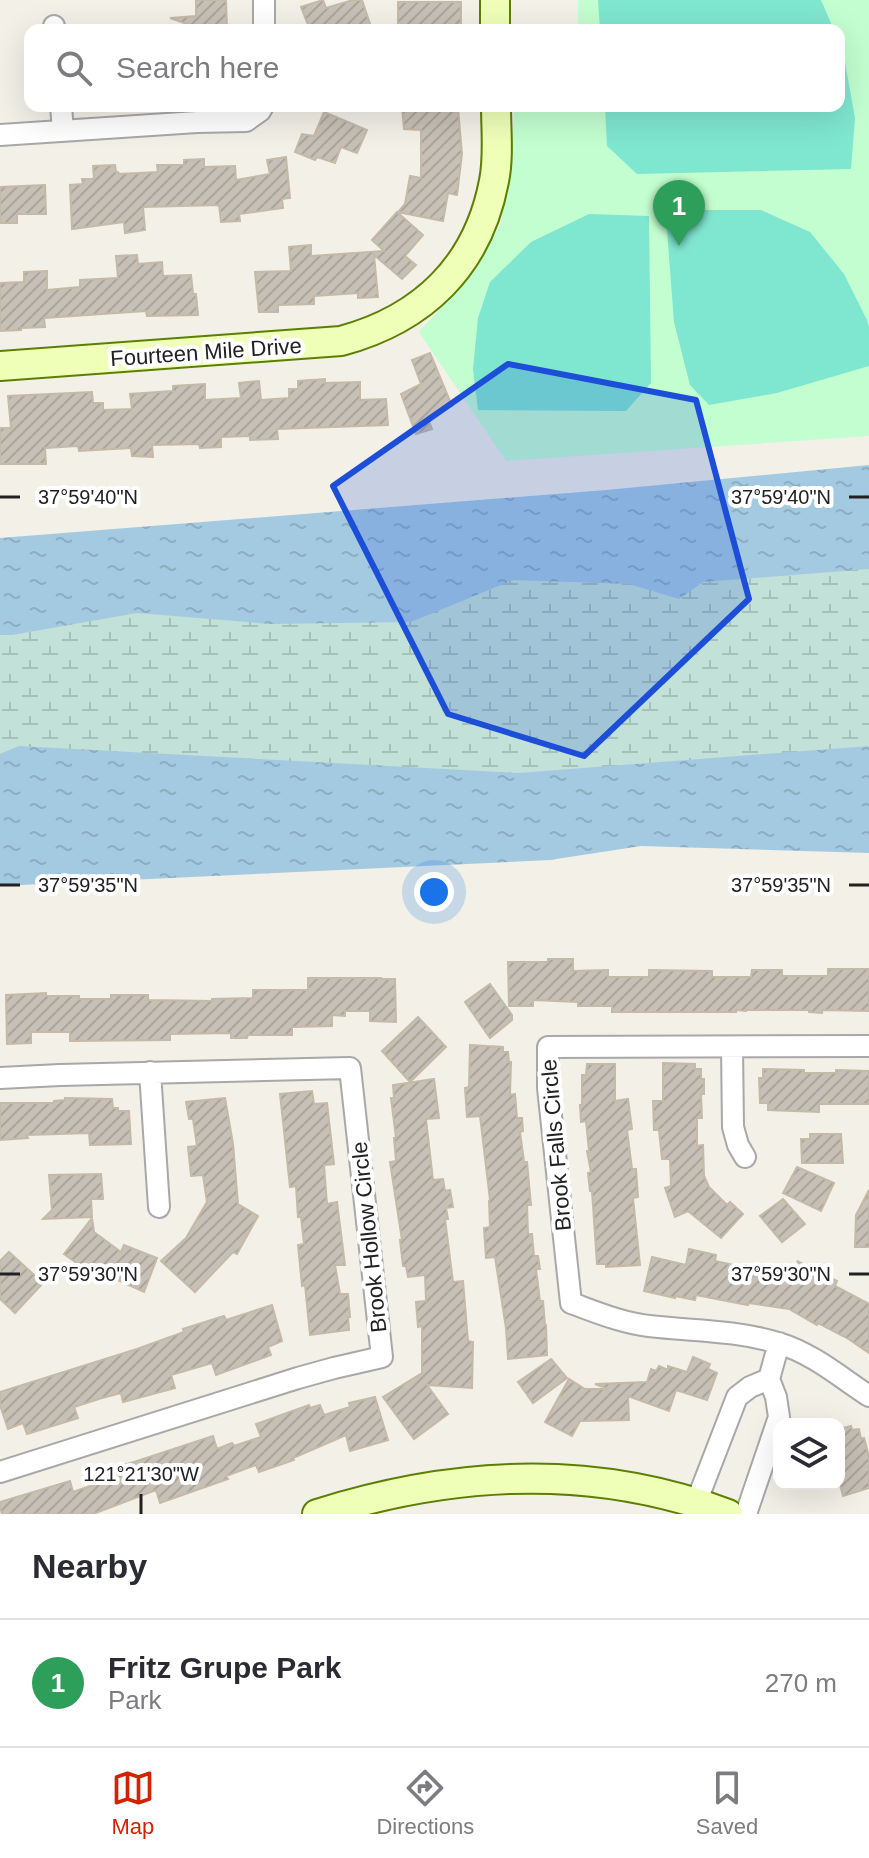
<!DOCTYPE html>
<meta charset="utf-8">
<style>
body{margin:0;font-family:Arial,sans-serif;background:#f7f7f7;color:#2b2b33}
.controls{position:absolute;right:24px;bottom:24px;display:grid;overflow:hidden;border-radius:16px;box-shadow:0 8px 32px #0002}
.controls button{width:72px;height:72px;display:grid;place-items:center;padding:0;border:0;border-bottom:2px solid #e1e1e2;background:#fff;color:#2b2b33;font:40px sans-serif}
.you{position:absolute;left:434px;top:892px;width:28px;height:28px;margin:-20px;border:6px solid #fff;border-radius:50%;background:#1a73e8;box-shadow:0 0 0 12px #1a73e833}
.badge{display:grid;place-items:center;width:52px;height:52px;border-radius:50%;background:#d12300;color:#fff;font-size:26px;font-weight:700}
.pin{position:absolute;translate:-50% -66px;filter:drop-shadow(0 2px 4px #0008)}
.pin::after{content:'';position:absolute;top:42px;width:28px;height:24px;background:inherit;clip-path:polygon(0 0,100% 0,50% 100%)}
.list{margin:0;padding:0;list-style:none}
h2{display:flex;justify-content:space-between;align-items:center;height:104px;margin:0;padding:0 32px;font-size:34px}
h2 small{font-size:26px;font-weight:400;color:#7c7c81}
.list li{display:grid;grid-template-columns:52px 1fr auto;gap:24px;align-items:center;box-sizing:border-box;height:128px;padding:0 32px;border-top:2px solid #e1e1e2}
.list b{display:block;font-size:30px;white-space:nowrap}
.list p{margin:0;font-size:26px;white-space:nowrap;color:#7c7c81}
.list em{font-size:26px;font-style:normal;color:#7c7c81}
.icon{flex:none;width:44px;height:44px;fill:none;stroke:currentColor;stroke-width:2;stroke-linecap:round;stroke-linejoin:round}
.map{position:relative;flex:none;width:869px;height:1514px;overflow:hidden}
.search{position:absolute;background:#fff;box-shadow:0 8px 32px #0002;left:24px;right:24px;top:24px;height:88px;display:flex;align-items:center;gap:20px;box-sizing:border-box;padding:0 28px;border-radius:16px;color:#7c7c81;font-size:30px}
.sheet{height:232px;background:#fff}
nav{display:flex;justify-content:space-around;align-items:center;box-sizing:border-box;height:112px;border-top:2px solid #e1e1e2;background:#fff;font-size:22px;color:#7c7c81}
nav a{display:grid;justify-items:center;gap:4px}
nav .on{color:#d12300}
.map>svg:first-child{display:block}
.wetland{fill:url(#wetland-marsh)}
.park{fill:#c2fed0}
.pitch{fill:#7fe6d0}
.water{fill:url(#water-ripples)}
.building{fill:url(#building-hatch);stroke:#c5b9a7;stroke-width:2}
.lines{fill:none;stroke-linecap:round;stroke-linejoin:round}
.street-casing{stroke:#a8a8a8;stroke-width:24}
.secondary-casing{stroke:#5c7f00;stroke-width:32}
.street{stroke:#fff;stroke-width:20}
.secondary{stroke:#efffb8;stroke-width:28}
.marked{fill:#1d4ed8;fill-opacity:0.2;stroke:#1d4ed8;stroke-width:6;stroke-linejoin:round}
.ticks{fill:none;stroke:#212121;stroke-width:3}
.labels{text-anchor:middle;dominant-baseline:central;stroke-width:8;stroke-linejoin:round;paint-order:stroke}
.street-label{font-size:22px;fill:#212121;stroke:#fff}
.ticks-label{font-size:20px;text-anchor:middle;fill:#212121;stroke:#fff;stroke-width:8;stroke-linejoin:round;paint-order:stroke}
</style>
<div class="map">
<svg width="869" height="1514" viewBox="0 0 869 1514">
<defs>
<pattern id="wetland-marsh" width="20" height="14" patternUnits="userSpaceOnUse" patternTransform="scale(2)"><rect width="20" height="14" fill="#c2e1d8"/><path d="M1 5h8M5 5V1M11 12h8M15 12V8" fill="none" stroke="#a6c1b9"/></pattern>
<pattern id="water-ripples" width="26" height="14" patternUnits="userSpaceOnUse" patternTransform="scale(2)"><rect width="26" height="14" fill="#a4cae2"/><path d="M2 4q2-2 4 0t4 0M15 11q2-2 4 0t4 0" fill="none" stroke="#8dadc2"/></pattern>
<pattern id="building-hatch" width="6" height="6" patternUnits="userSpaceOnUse" patternTransform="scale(2)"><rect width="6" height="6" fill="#c7c0b6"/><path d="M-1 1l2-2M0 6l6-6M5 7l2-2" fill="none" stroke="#aba59c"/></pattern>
</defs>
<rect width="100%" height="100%" fill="#f2f0e7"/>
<!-- wetland -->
<path class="wetland" d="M869,548V784L0,795V614Z"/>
<!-- park -->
<path class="park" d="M578,0H869V436L506,461L419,332L477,268L501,223L512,155L514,106H839V30H578Z"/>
<!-- pitch -->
<path class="pitch" d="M598,0H821L834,30H600Z
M839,42L843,51L855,118L851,169L637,174L607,146L605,106H839Z
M704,210H761L810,232L844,274L867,320L869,327V366L777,393L709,405L690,385L674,322L666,217Z
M589,214L649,216L651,383L626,411L478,410L473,369L478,318L490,282L531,242Z"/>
<!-- water -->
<path class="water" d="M869,465V569L703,582L679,599L629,584L513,580L411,622L270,624L137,613L12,635H0V538L606,490Z
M19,746L518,773L869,746V853L641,846L550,860L0,886V754Z"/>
<!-- building -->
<path class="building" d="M196,0H226L227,30H204L170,18L196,16Z
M323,0L326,8L353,0H362L372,30H310L301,7Z
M398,2H461V25L424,27L425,30H398Z
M402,107L458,108L462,154L457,195L448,193L443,221L398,212L405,204L410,176L421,178V130L404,129Z
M324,112L367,130L357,153L341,147L335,163L317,157L315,160L295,152L302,134L314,136Z
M286,157L290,198L282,199L283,208L239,214L240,221L221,222L219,205L143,207L145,230L125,233L124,222L72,229L70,185L83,184L82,179H94L93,166L115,165L116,172H118L119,174L158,172L157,165H184V160L204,159V167L235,166L236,180L270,174L267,160Z
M45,185L46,214H17V223H0V187Z
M397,212L423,235L405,256L416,265L402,279L374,255L378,297L358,298V293L314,296V304L278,305V312H259L255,272L291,271L289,247L311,245V256L384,251L372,240Z
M137,255L138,264L162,262L163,276L191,275L193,294H196L198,315L147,316L146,311L44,318L45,327L21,328V330L0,331V283L24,282V272L47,271V290L80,287V280L118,278L116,256Z
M430,353L452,406L427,416L432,429L416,434L401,394L421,384L412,360Z
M325,379V383L360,382V400L386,399L388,425L277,429L278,439L250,440V436L221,437V447L200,448L199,444L152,445L153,457L132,456L131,448L79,451L78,446L45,448L46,464H0V428H11L8,396L92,392L93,403H103V410L132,409L130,394L173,391V386L205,384V400L241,398L239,383L259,381L261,400L289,398V389H298V381Z
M548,959H573V971L608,970V977H649V970L712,971V977H751L752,970H782V976H828V969H869V1011L822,1010V1013L809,1012V1010H746V1011L736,1010V1012H612V1006H578V1002L533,1000V1006H509L508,962H548Z
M308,978H381V979H395L396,1022L370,1021V1011H345V1016L332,1015V1026L292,1027V1035H248L247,1038H231V1033L170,1034V1040L70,1041V1032H31V1043L7,1044L6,995L46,993V996H79V999H111V995H148V1000L212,1001V999L253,998V990H308Z
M490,984L512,1015V1020L490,1038L465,1002Z
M418,1017L446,1047L410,1082L382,1051Z
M470,1045L503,1047V1052H508L509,1062H511L510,1095L515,1094L517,1118H522L523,1131L520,1132L524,1162H527L531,1205H527L528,1234H532L534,1256H538L540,1269H536L540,1301H543L545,1325H546L547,1355L508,1359L506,1328L495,1257L486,1258L484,1228L490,1227L489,1201L490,1200L480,1116L467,1117L465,1088L469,1087Z
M663,1063L695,1064V1069H701V1079H704V1094H701L702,1118H697V1146L703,1145L704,1176L709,1187L727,1205L730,1202L743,1214L721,1238L688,1211L675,1217L665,1188L671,1186L670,1159H662L659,1130H654L653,1101H663Z
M587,1064H615V1101L628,1099L632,1129L627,1130L632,1169H636L638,1197L633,1198L640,1265L606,1267V1264H597L592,1191H590L588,1173L591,1172L587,1151H589L586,1121L581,1122L580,1105H582V1075H586Z
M763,1069L804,1070V1073H836V1070L869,1071V1104H819V1112L768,1110V1103H760L759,1078H763Z
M434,1079L439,1118L426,1119L433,1180L443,1179L445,1191L450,1190L453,1207L446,1208L448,1219H445L453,1282L463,1281L468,1341L473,1342L472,1388L427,1385L448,1414L414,1439L383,1397L422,1373V1326L418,1327L416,1302L426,1301L425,1275L408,1277L406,1266H403L400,1240H402L390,1162L396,1161L394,1138H396L391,1098H394L393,1085Z
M312,1091L314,1104L327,1103L334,1164L324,1165L327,1204L337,1202L345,1265H335L340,1294H348L350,1317H348L349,1330L310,1335L305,1285L302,1286L298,1245L304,1244L301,1217H298L296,1186L290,1187L280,1094Z
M65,1098L112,1099L113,1108H118V1111H129L131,1144L90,1145L89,1133L27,1135L28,1138L0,1140V1103H54V1101L65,1100Z
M225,1098L233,1144L238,1204L258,1216L237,1254L233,1252L195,1292L161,1261L186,1238L207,1202L203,1175L191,1176L188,1147L197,1146L193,1119H189L186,1102Z
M810,1134H841L843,1163H802L801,1139H810Z
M797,1167L834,1183L821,1211L783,1193Z
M101,1174L103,1199H91L92,1217L43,1219L52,1210L49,1175Z
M869,1190V1247H855L856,1215Z
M783,1199L805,1224L782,1242L760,1216Z
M92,1218L94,1232L121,1252L124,1245L157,1258L144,1292L98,1271L95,1276L64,1254Z
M689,1249L716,1255L715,1261L761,1271L762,1264L807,1273L797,1261L837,1281L835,1286L869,1304V1353L847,1338L818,1323L817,1325L789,1309L749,1303L748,1305L696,1295L695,1300L675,1296V1298L644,1291L652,1257L686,1265Z
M9,1252L43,1283L15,1313L0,1299V1261Z
M272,1305L282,1341L268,1347L271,1355L216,1375L212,1363L171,1375L175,1388L123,1402L121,1393L102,1398L74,1407L78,1418L27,1434L23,1423L8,1429L0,1405V1392L137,1349L184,1332L183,1329L224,1316L226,1320Z
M693,1357L710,1364L708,1369L717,1373L707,1400L676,1390L669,1411L628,1396L629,1420L580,1421L572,1436L545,1422L569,1379L585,1389H608L595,1384L647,1382L651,1369L656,1371L659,1366L668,1370V1366L687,1372Z
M551,1359L567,1378L533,1403L518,1382Z
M375,1397L388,1440L350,1451L346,1435L293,1458L294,1460L259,1472L256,1465L226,1476L228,1479L160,1503L156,1490L93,1514H2L0,1507V1502L70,1481L73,1492L99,1483L96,1471L112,1466L113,1468L134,1462L213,1436L217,1449L232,1443L234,1446L261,1437L256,1424L309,1405L310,1408L320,1405L324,1415L350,1407L349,1403Z
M851,1426L852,1430L859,1429L861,1439L864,1438L869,1456V1488L843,1496L839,1480V1429Z"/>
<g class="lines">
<defs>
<path id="street" d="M264,0V30
M54,26V30
M61,106L63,131
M0,135L197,122L246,121L260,111L263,106
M869,1046L548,1047V1088L571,1303C596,1312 622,1323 649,1326C692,1331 736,1330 778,1343C812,1353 840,1377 869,1396
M732,1047L733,1127L738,1145L745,1157
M150,1072L159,1207
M0,1078L60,1075L350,1068L382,1357L334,1368L298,1378L0,1472
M696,1503L737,1397L750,1387L769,1379
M746,1514L779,1417L776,1397L769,1379L779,1343"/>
<path id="secondary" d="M495,0V30
M0,366L341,341C423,319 478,266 494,181C499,157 496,130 496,106
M317,1514C453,1471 593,1463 728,1514"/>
</defs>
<!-- street casing -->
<use href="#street" class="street-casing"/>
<!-- secondary casing -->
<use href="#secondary" class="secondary-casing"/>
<!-- street -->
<use href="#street" class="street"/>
<!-- secondary -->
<use href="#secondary" class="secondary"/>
</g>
<!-- marked area -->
<path class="marked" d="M508,364L696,400L749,599L584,756L448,714L333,486Z"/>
<!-- ticks -->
<path class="ticks" d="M0,497H20M849,497H869M0,885H20M849,885H869M0,1274H20M849,1274H869M141,1494V1514"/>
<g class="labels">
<!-- street labels -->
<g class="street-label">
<text transform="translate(206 352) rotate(-4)">Fourteen Mile Drive</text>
<text transform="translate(556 1145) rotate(-95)">Brook Falls Circle</text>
<text transform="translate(369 1237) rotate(-96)">Brook Hollow Circle</text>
</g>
</g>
<g class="ticks-label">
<text x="88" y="504">37°59'40"N</text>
<text x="781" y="504">37°59'40"N</text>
<text x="88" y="892">37°59'35"N</text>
<text x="781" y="892">37°59'35"N</text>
<text x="88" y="1281">37°59'30"N</text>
<text x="781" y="1281">37°59'30"N</text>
<text x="141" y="1481">121°21'30"W</text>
</g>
</svg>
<div class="controls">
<button><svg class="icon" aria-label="layers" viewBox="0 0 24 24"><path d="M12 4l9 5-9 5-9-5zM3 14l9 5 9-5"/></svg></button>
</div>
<div class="you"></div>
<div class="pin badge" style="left:679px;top:246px;background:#2e9e5b">1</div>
<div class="search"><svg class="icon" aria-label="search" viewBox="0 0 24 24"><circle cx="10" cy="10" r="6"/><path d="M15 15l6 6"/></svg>Search here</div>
</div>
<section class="sheet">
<h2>Nearby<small></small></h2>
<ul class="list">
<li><span class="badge" style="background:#2e9e5b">1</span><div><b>Fritz Grupe Park</b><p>Park</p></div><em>270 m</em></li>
</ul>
</section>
<nav>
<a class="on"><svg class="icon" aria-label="map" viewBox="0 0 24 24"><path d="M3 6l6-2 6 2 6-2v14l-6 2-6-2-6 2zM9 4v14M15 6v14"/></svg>Map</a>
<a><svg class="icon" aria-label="directions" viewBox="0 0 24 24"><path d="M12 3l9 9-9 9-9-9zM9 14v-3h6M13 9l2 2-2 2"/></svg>Directions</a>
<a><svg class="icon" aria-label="saved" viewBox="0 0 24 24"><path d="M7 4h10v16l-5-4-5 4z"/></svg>Saved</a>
</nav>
